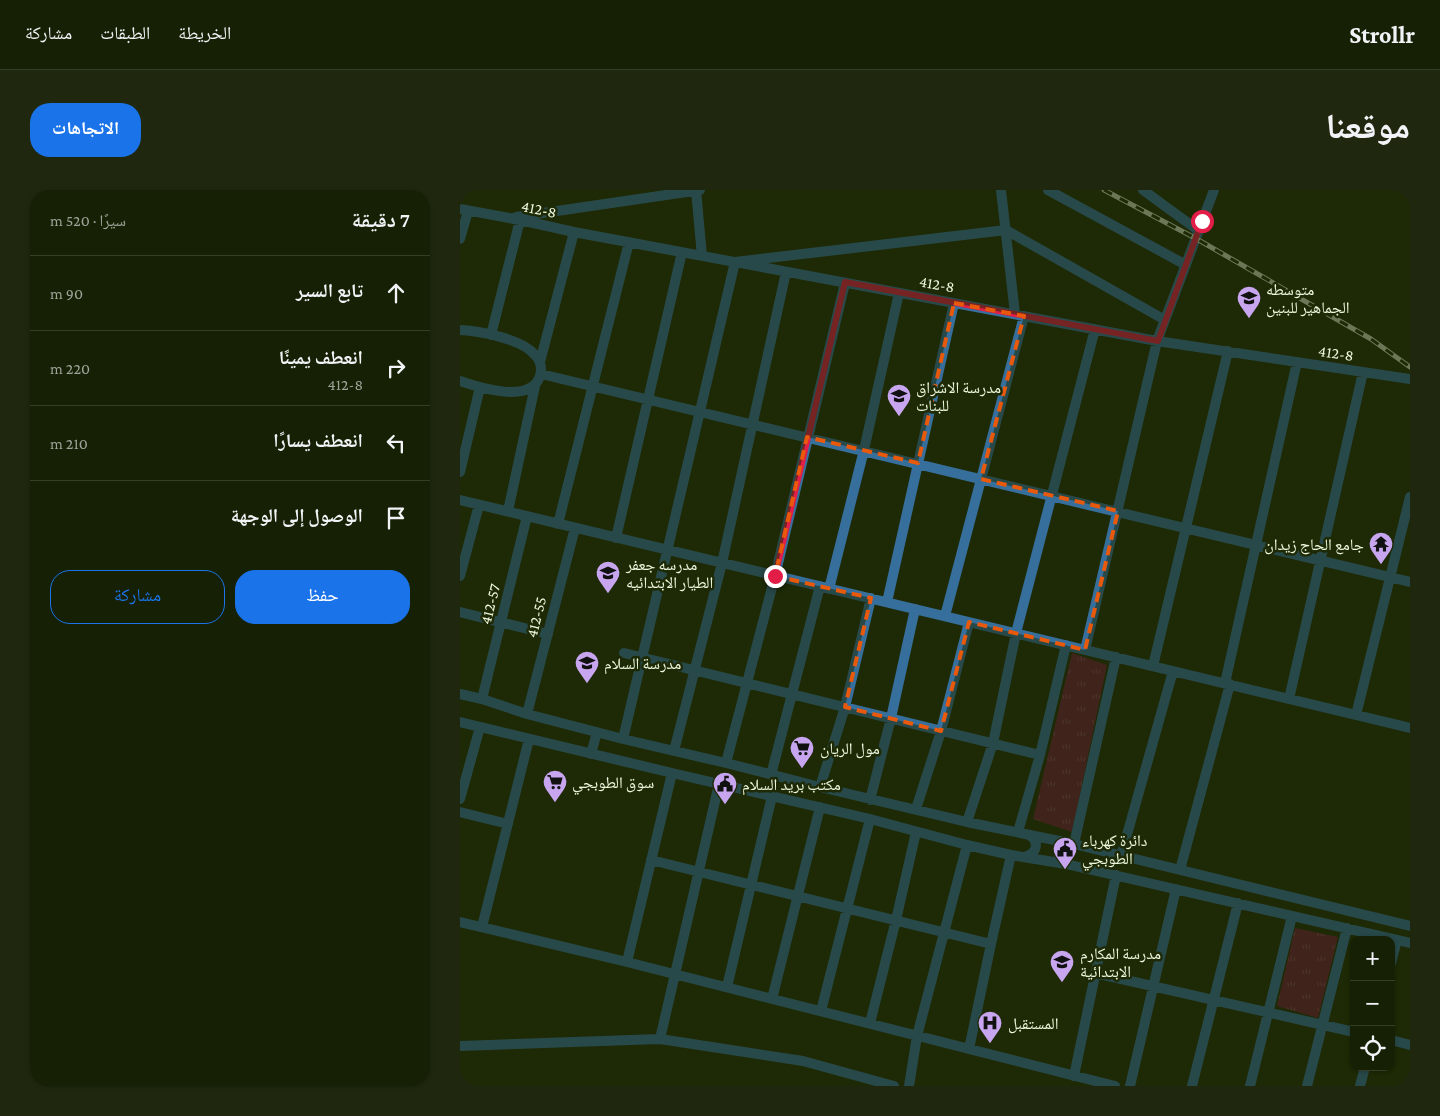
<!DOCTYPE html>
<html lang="ar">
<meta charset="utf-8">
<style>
body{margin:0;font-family:"Crimson Pro","Noto Naskh Arabic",serif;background:#1f280e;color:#f1f3f6;direction:rtl}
.controls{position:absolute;right:15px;bottom:15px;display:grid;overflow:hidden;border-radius:10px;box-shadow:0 1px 4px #0004}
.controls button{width:45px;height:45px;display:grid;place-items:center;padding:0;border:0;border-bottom:1px solid #353e26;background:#162004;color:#f1f3f6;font:25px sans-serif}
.stop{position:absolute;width:15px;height:15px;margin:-11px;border:4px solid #e11d48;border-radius:50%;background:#fff}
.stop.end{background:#e11d48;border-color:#fff;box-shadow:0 1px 5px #0008}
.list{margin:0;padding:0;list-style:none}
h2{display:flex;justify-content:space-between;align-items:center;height:65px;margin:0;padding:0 20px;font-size:21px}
h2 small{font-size:16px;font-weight:400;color:#9ea39a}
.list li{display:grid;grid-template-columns:32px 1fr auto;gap:15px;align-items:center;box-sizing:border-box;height:75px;padding:0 20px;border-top:1px solid #353e26}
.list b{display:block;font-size:19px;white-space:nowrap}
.list p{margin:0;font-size:16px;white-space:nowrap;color:#9ea39a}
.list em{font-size:16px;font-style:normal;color:#9ea39a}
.actions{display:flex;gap:10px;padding:15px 20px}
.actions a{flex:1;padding:11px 0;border:1px solid #1a73e8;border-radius:20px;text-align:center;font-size:18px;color:#1a73e8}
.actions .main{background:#1a73e8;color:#fff}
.icon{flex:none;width:28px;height:28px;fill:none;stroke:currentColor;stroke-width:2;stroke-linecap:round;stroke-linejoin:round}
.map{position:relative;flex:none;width:950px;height:896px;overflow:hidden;direction:ltr;border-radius:20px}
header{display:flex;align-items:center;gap:30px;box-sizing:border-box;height:70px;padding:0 25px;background:#162004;border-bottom:1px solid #353e26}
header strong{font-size:24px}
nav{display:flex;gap:28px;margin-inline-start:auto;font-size:18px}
.intro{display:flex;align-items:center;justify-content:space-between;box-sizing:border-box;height:120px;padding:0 30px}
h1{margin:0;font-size:35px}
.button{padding:12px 22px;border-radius:20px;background:#1a73e8;color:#fff;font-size:18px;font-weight:700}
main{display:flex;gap:30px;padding:0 30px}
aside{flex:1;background:#162004;border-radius:20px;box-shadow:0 1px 4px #0004}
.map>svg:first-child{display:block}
.park{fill:url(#park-tufts)}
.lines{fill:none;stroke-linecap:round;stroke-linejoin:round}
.minor{stroke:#376f9c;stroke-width:10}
.rail-casing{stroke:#c9d4b8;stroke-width:5}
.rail{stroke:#1e2a06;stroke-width:3;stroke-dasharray:9;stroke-linecap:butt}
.route{stroke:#e11d48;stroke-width:6}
.marked{fill:none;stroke:#e8590c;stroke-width:4;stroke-dasharray:10 6;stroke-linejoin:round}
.labels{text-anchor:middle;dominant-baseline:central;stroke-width:5;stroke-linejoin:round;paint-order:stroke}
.street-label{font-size:16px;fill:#edf8de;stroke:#1e2a06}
.poi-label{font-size:16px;fill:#edf8de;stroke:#1e2a06;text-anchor:start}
</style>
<header>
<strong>Strollr</strong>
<nav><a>الخريطة</a><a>الطبقات</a><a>مشاركة</a></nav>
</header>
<div class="intro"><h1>موقعنا</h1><a class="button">الاتجاهات</a></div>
<main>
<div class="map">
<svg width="950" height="896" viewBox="0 0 950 896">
<defs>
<pattern id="park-tufts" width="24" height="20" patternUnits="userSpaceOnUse" patternTransform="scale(1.25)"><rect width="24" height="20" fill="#6a1c35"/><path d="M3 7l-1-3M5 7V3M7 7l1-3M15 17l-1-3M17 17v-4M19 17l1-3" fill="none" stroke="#803e52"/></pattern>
</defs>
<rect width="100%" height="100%" fill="#1e2a06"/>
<!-- park -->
<path class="park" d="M612,463L647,475L612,642L573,629Z
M835,738L878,747L858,828L817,816Z"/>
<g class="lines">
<!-- minor -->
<path class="minor" d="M236,0L242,66
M541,0L555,124
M588,0L726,75
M683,0L739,41
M0,19L60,30L114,42L697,151L950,189
M56,27L240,0
M0,49L8,21
M0,140C20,141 62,149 75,165C81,171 82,179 80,186C71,214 20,198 0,191
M31,145L60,30
M80,172L114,42
M81,184L950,392
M0,282L20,197
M0,310L950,538
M48,321L75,196
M98,334L169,52
M156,348L222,62
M0,386L19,315
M369,399L404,260L439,103
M427,412L494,113
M0,422L88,444
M485,426L564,126
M625,460L697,151L754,0
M164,463L580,565
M693,476L768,161
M765,493L837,172
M0,504L22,509L67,524L163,549L266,573L360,597L507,632L614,654L950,736
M22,509L67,326
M829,509L903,182
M67,524L115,338
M896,525L950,307
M0,532L212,583L410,629L507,655L551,665L606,674L950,753
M163,549L275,72L546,40L705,130
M214,561L262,373L326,82
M131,564L137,542
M266,573L315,386L385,93
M311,585L360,396
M360,597L385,517L411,408
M0,609L20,537
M410,610L431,528L455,419
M456,619L481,541L509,432
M0,622L48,634
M507,632L533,553L556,443L635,139
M558,642L580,565L606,455
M614,654L656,467
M567,666C578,662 579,651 569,645
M661,666L713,481
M191,670L531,754
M606,674C595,668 597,657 607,652
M720,680L770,494
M0,732L167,772L655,896
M22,737L69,549
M167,772L212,583
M931,773L937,750
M635,783L894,842
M267,797L312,606
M312,809L360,617
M361,821L410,629
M410,833L436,730L456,642
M200,849L259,594
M931,850L950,855
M0,856L200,849L343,871L434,896
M509,859L531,754L551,665
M614,886L656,685
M449,896L457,846L507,655
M670,896L716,699
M732,896L778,713
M790,896L832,726
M847,896L887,738
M900,896L905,877"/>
<defs>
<path id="rail" d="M644,0L735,48L911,149L950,177"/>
</defs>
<!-- rail casing -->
<use href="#rail" class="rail-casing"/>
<!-- rail -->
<use href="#rail" class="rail"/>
</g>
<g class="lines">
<!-- route -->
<path class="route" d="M315,386L385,92L698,151L742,31"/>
</g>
<!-- marked area -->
<path d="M0 0H950V896H0ZM494,113L564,126L521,289L658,321L625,460L509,432L481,541L385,517L411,408L315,386L347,247L458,273Z" fill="#1e2a06" fill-opacity=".55" fill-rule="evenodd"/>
<path class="marked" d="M494,113L564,126L521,289L658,321L625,460L509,432L481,541L385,517L411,408L315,386L347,247L458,273Z"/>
<!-- icons -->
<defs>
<symbol id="school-pin" viewBox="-11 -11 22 30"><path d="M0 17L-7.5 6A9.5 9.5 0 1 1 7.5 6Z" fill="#c8a6ef" stroke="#1e2a06"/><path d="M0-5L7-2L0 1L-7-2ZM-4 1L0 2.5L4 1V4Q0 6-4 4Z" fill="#111"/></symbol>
<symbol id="temple-pin" viewBox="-11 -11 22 30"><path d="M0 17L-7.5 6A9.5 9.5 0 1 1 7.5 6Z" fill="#c8a6ef" stroke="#1e2a06"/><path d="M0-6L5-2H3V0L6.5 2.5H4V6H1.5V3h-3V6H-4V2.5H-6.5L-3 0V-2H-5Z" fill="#111"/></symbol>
<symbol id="supermarket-pin" viewBox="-11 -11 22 30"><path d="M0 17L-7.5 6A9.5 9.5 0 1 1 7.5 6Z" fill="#c8a6ef" stroke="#1e2a06"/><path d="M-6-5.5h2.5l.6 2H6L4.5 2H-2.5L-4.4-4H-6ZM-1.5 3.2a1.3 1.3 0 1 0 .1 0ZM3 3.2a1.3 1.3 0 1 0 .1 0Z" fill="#111"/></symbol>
<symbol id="civic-pin" viewBox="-11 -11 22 30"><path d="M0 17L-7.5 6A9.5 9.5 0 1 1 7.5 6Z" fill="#c8a6ef" stroke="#1e2a06"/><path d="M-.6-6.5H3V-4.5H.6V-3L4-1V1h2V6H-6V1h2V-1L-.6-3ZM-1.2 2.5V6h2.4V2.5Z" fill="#111"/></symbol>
<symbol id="hospital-pin" viewBox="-11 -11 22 30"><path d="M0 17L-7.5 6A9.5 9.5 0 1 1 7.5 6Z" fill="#c8a6ef" stroke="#1e2a06"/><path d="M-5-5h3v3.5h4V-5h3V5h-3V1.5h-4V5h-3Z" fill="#111"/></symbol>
</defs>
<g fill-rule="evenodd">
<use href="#school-pin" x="775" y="94" width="28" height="38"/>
<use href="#school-pin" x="425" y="192" width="28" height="38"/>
<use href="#temple-pin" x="907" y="340" width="28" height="38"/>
<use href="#school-pin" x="134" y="369" width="28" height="38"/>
<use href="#school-pin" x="113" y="459" width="28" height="38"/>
<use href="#supermarket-pin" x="328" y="544" width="28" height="38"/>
<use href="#supermarket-pin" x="81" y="578" width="28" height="38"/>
<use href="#civic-pin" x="251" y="580" width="28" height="38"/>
<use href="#civic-pin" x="591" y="645" width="28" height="38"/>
<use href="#school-pin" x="588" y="758" width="28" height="38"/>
<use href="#hospital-pin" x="516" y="819" width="28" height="38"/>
</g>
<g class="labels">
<!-- street labels -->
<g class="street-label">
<text transform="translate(79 19) rotate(12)">412-8</text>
<text transform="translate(477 94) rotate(10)">412-8</text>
<text transform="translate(876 163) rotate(9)">412-8</text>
<text transform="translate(30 414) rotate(-76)">412-57</text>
<text transform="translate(76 427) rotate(-76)">412-55</text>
</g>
<!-- poi labels -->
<g class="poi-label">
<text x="806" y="99">متوسطه<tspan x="806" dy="18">الجماهير للبنين</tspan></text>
<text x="456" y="197">مدرسة الاشراق<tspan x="456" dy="18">للبنات</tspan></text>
<text x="904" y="354" text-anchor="end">جامع الحاج زيدان</text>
<text x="166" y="374">مدرسه جعفر<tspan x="166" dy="18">الطيار الابتدائيه</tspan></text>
<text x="144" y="473">مدرسة السلام</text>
<text x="360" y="558">مول الريان</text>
<text x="112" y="592">سوق الطوبجي</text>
<text x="282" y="594">مكتب بريد السلام</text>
<text x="622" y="650">دائرة كهرباء<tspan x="622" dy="18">الطوبجي</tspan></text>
<text x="620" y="763">مدرسة المكارم<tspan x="620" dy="18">الابتدائية</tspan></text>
<text x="548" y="833">المستقبل</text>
</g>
</g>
</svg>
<div class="controls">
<button>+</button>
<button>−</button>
<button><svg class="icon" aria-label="locate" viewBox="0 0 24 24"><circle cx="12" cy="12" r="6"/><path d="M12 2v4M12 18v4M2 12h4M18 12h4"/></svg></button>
</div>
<div class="stop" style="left:742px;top:31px"></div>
<div class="stop end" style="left:315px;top:386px"></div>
</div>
<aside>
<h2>7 دقيقة<small>سيرًا · 520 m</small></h2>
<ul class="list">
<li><svg class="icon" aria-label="ahead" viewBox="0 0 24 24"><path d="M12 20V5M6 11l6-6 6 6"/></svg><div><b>تابع السير</b></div><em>90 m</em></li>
<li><svg class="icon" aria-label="right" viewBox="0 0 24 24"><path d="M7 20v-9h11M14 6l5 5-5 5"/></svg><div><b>انعطف يمينًا</b><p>412-8</p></div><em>220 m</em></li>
<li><svg class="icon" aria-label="left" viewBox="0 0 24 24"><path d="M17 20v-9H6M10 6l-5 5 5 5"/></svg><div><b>انعطف يسارًا</b></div><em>210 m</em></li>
<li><svg class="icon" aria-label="arrive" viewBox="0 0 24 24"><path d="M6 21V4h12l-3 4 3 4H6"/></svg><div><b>الوصول إلى الوجهة</b></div></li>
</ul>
<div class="actions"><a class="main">حفظ</a><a>مشاركة</a></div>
</aside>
</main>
